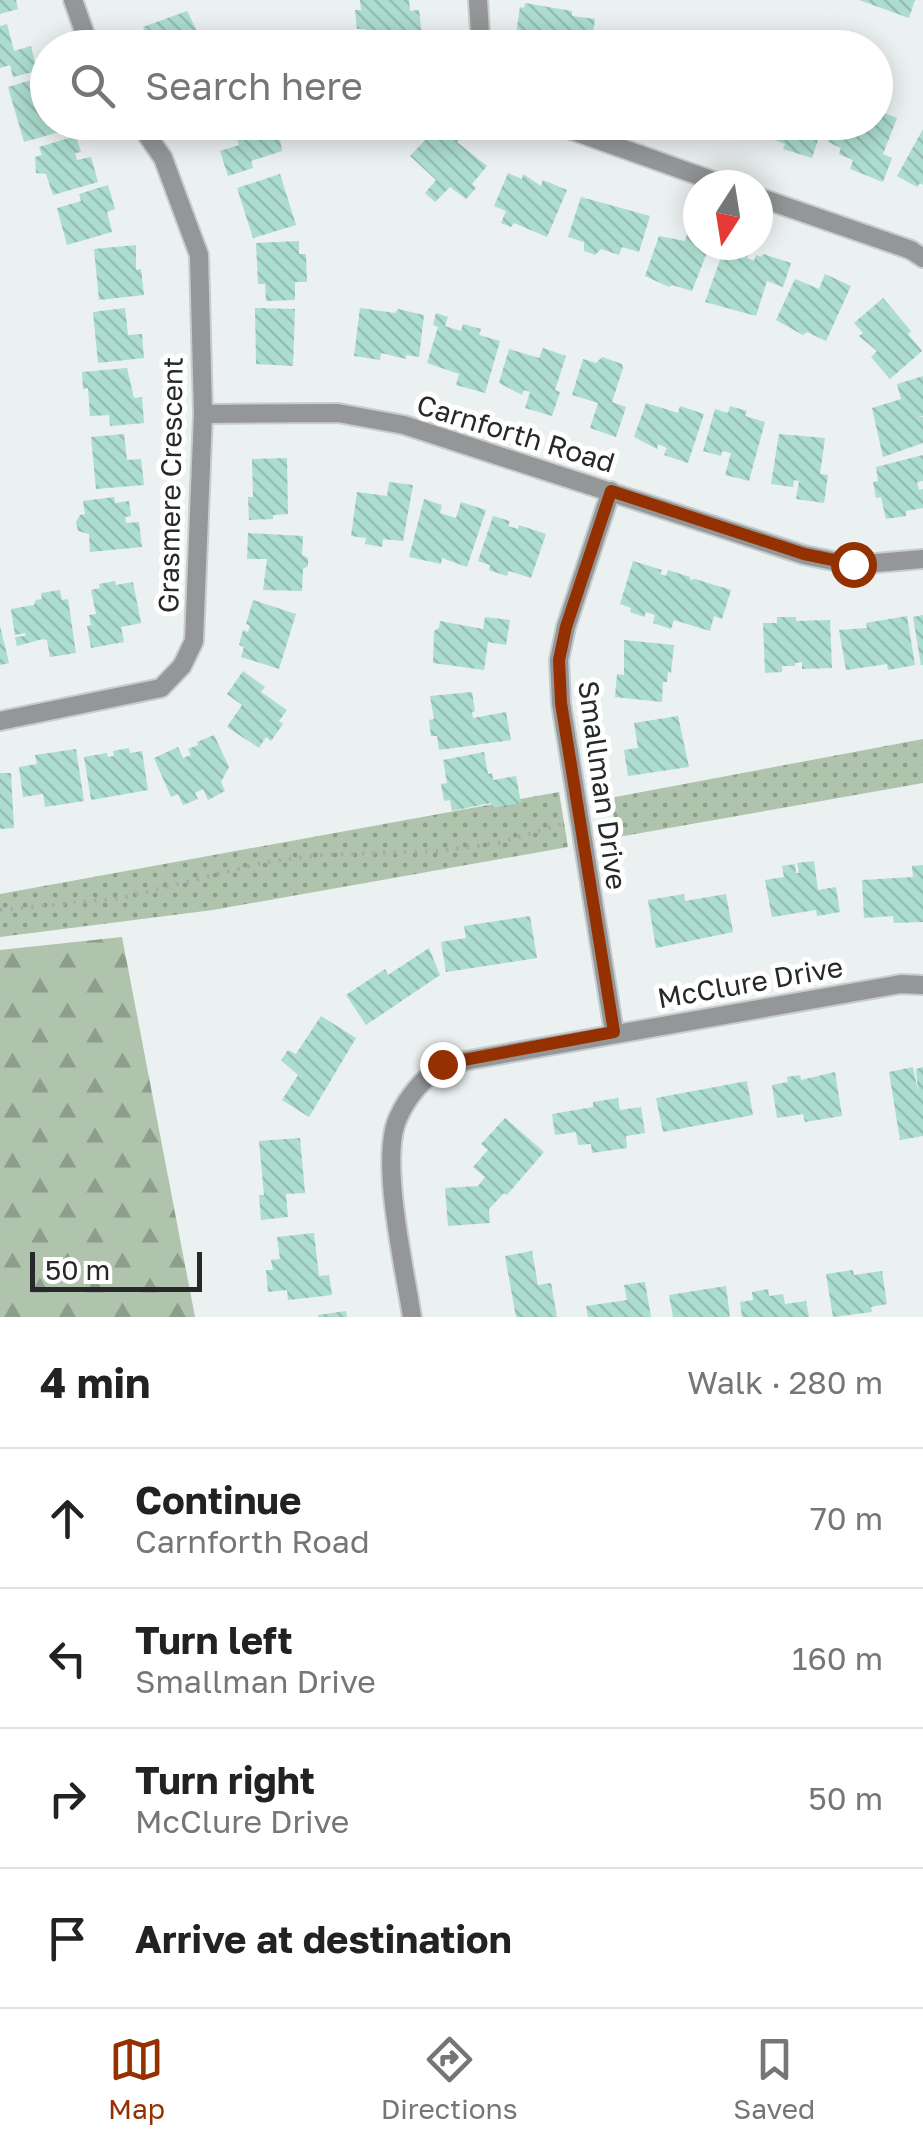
<!DOCTYPE html>
<meta charset="utf-8">
<style>
body{margin:0;font-family:"Golos Text",sans-serif;background:#f6f6f6;color:#222}
.compass{position:absolute;left:683px;top:170px;width:90px;height:90px;border-radius:50%;background:#fff;box-shadow:0 5px 25px #0003;rotate:192deg}
.scale{position:absolute;left:30px;bottom:25px;width:172px;box-sizing:border-box;padding-left:10px;border:5px solid #272929;border-top:0;font-size:28px;line-height:35px;white-space:nowrap;color:#272929;-webkit-text-stroke:8px #fff;paint-order:stroke}
.stop{position:absolute;width:30px;height:30px;margin:-22px;border:8px solid #953000;border-radius:50%;background:#fff}
.stop.end{background:#953000;border-color:#fff;box-shadow:0 2px 10px #0008}
.list{margin:0;padding:0;list-style:none}
h2{display:flex;justify-content:space-between;align-items:center;height:130px;margin:0;padding:0 40px;font-size:42px}
h2 small{font-size:32px;font-weight:400;color:#767676}
.list li{display:grid;grid-template-columns:65px 1fr auto;gap:30px;align-items:center;box-sizing:border-box;height:140px;padding:0 40px;border-top:2px solid #e0e0e0}
.list b{display:block;font-size:38px;white-space:nowrap}
.list p{margin:0;font-size:32px;white-space:nowrap;color:#767676}
.list em{font-size:32px;font-style:normal;color:#767676}
.icon{flex:none;width:55px;height:55px;fill:none;stroke:currentColor;stroke-width:2;stroke-linecap:round;stroke-linejoin:round}
.map{position:relative;flex:none;width:923px;height:1317px;overflow:hidden}
.search{position:absolute;background:#fff;box-shadow:0 5px 25px #0003;left:30px;right:30px;top:30px;height:110px;display:flex;align-items:center;gap:25px;box-sizing:border-box;padding:0 35px;border-radius:55px;color:#767676;font-size:38px}
.sheet{height:690px;background:#fff}
nav{display:flex;justify-content:space-around;align-items:center;box-sizing:border-box;height:140px;border-top:2px solid #e0e0e0;background:#fff;font-size:28px;color:#767676}
nav a{display:grid;justify-items:center;gap:5px}
nav .on{color:#953000}
.map>svg:first-child{display:block}
.grass{fill:url(#grass-dots)}
.forest{fill:url(#forest-firs)}
.building{fill:url(#building-back-hatch)}
.lines{fill:none;stroke-linecap:round;stroke-linejoin:round}
.street-casing{stroke:#c8cccc;stroke-width:22}
.path{stroke:#a8acac;stroke-width:4;stroke-dasharray:2.5 8;stroke-linecap:butt}
.street{stroke:#959697;stroke-width:18}
.route{stroke:#953000;stroke-width:12}
.labels{text-anchor:middle;dominant-baseline:central;stroke-width:10;stroke-linejoin:round;paint-order:stroke}
.street-label{font-size:28px;fill:#272929;stroke:#fff}
</style>
<div class="map">
<svg width="923" height="1317" viewBox="0 0 923 1317">
<defs>
<pattern id="grass-dots" width="8" height="8" patternUnits="userSpaceOnUse" patternTransform="scale(2.5)"><rect width="8" height="8" fill="#afc3ad"/><path d="M2 2h.1M6 6h.1" fill="none" stroke="#8e9e8d" stroke-width="1.8" stroke-linecap="round"/></pattern>
<pattern id="forest-firs" width="22" height="20" patternUnits="userSpaceOnUse" patternTransform="scale(2.5)"><rect width="22" height="20" fill="#afc3ad"/><path d="M5 1l3.5 6h-7zM16 11l3.5 6h-7z" fill="#8e9e8d"/></pattern>
<pattern id="building-back-hatch" width="6" height="6" patternUnits="userSpaceOnUse" patternTransform="scale(2.5)"><rect width="6" height="6" fill="#acddcf"/><path d="M-1 5l2 2M0 0l6 6M5-1l2 2" fill="none" stroke="#94beb2"/></pattern>
</defs>
<rect width="100%" height="100%" fill="#ebf0f0"/>
<!-- grass -->
<path class="grass" d="M923,739V783L618,837L610,798Z
M559,792L568,847L213,910L0,937V894Z"/>
<!-- forest -->
<path class="forest" d="M122,937L195,1317H0V950Z"/>
<!-- building -->
<path class="building" d="M0,0H16L18,9L0,14Z
M360,0H409L410,11L419,10L422,36L366,42L365,29H357L355,10H361Z
M859,0H915L909,18Z
M525,3L572,11V16L595,19L591,48H514L520,7L524,8Z
M187,11L199,35L197,40L200,48H150L143,27Z
M7,24L14,51L31,46L37,71L13,77L10,65L0,68V26Z
M615,39L638,47V48H612Z
M45,76L48,122H64L66,130L24,142L8,87Z
M876,110L897,118L883,154L892,158L883,182L850,169L853,160L839,154L841,148L828,142L836,122H876Z
M231,122H277L282,151L251,161L253,168L228,176L220,151L239,145Z
M442,122H453L465,134L457,142L487,166L472,184L476,188L466,199L450,187L435,202L425,193L436,180L410,156Z
M749,122H815L823,125L812,158L783,149L785,144L747,130Z
M923,129V185L920,183L917,187L897,176Z
M76,136L81,152L75,153L77,160L91,157L98,182L53,195L46,174L36,173L35,157L42,155L39,147Z
M508,173L522,179L523,174L541,186L543,180L567,190L547,237L514,223L511,227L501,223L506,211L494,206Z
M280,174L296,225L253,238L237,188Z
M108,185L115,209L107,212L112,232L67,245L57,208L81,201L79,194Z
M581,197L650,216L639,252L622,247L619,255L601,249L595,255L584,251V242L568,237Z
M688,230L698,233V245H710L692,291L672,285L669,287L645,276L659,236L685,241Z
M299,241V254H306L307,282H295V300L266,301L265,284H258L256,243Z
M136,245V270L141,269L144,295L99,300L94,249Z
M725,246L749,254L747,258L754,261L756,255L762,257L763,254L791,263L783,287L767,281L756,316L705,302Z
M825,274L851,286L826,341L807,332L803,335L776,320L795,279L819,289Z
M883,298L911,331L908,334L922,351L890,379L871,357L877,351L859,336L863,333L854,323Z
M125,308L128,335L142,334L144,358L98,363L93,312Z
M255,308L295,309L293,366L256,364Z
M360,308L395,313L398,309L424,315L419,357L406,355V359L381,353L380,360L354,356Z
M436,313L448,317L445,326L461,331L463,324L481,329L479,335L500,341L485,393L456,385L459,374L427,363L438,327L433,325Z
M543,348L566,356L555,390L560,392L552,416L525,408L530,392L524,390L522,395L499,383L509,349L539,358Z
M602,357L622,364L623,368L612,402L626,407L616,437L590,428L598,403L572,395L583,359L596,363Z
M127,368L134,398L142,397L144,423L110,426L109,415L90,416L88,388L83,389L82,372Z
M923,376V416L918,417H923V443L883,457L872,408L901,399L897,384Z
M646,403L678,413L680,406L704,414L688,463L664,455L667,448L658,444L657,449L634,437Z
M730,406L747,411L745,416L765,422L749,481L725,475L731,453L722,451L721,456L703,451L715,409L728,413Z
M124,434L127,460L141,459L144,485L96,489L91,437Z
M779,434L825,438L820,474L828,475L824,503L796,499L799,481L794,480L793,487L771,484Z
M923,455V481L917,482L919,490L923,489V508L906,511V516L886,519L881,497L876,498L873,482L878,481L876,467Z
M287,458L288,514L273,515V519L249,520L248,497H253L252,459Z
M389,482L413,485L403,541L383,539L382,547L365,544L366,538L351,536L357,492L387,496Z
M114,497L115,503L129,501L131,516L125,517L126,523L139,522L142,547L90,552L89,534L78,531L76,522L80,515L85,514L83,501Z
M424,499L442,505L440,513L456,518L461,502L486,510L467,567L442,558L441,564L409,557Z
M493,516L510,521L508,526L518,529L519,525L546,534L531,578L509,571L507,576L489,570L490,565L478,561Z
M248,533L303,536L302,555L308,558V566L303,569L302,591L263,590L267,559H247Z
M633,561L662,570L660,574L666,576L668,570L690,577V580L695,579L731,590L722,619L714,616L710,631L674,620L671,629L653,623L655,615L646,612L644,617L630,612L631,608L620,604Z
M115,581L116,585L133,582L141,623L121,627L124,642L91,648L87,626L91,625L89,615L96,614L91,590L100,588L99,584Z
M60,590L62,600L68,599L76,653L50,657L47,640L43,639L17,646L15,637L25,636V633L15,635L11,609L34,605L36,600L42,599L41,593Z
M253,600L296,614L279,669L241,657L244,647L239,645L243,630L248,632L250,626L246,624Z
M923,615V665H921L913,617Z
M907,616L915,665L888,670L887,664L846,670L839,630L867,628L866,623Z
M485,617L510,620L506,645L488,642L484,670L433,663L434,631L439,628L440,621L483,629Z
M777,617H796V621L830,620L832,668L802,669V662L795,663V666H782V672L765,673L763,623H777Z
M0,626L9,663L0,665Z
M624,640L674,645L671,673L668,672L667,682H663L662,702L615,697L617,674L624,675Z
M243,671L265,687L261,692L287,710L279,721L283,724L271,741L266,737L259,748L227,727L242,705L227,694Z
M472,692L475,711L472,712L473,718L506,712L511,740L439,750L437,736H431L429,720L434,719L430,696Z
M678,716L689,767L628,776L624,750L638,748L634,723Z
M214,735L229,767L221,782L225,791L208,800L203,789L195,793L198,799L183,805L178,794L171,797L154,758L178,747L183,758L191,755L188,749L198,745L197,742Z
M129,748L130,753L142,751L148,790L91,800L84,757L107,753L108,757L114,756L113,751Z
M76,749L84,801L45,807L43,794L23,797L19,767L37,764L35,755Z
M484,752L488,774L492,773L493,780L516,776L521,803L492,808L491,803L452,811L450,800L444,801L441,784L447,783L443,760Z
M0,773H11L14,828L0,829Z
M814,861L818,890L836,887L840,912L817,916L816,910L772,917L765,880L784,877L782,866L795,864L796,873H799L797,863Z
M923,865V922L894,923L893,916L864,918L862,880L913,877L912,866Z
M684,894L685,901L726,894L733,932L656,948L648,900Z
M530,916L537,958L446,972L441,942L466,938L464,926Z
M429,948L440,975L366,1025L346,995L385,969L388,975Z
M321,1016L356,1038L309,1117L282,1100L298,1075L281,1060L288,1050L296,1054Z
M913,1067L918,1092L916,1069L923,1067V1136L900,1140L889,1072Z
M835,1072L842,1116L805,1122L803,1114L777,1118L772,1085L788,1082L787,1077L800,1075L801,1080Z
M747,1081L753,1115L663,1132L656,1098Z
M618,1098L620,1110L641,1107L645,1133L626,1136L627,1148L592,1153L591,1144L578,1145L576,1132L555,1135L552,1114L593,1107V1102Z
M505,1118L544,1152L507,1195L504,1193L489,1209L490,1223L448,1226L445,1188L478,1186L485,1177L473,1167L488,1150L481,1144Z
M300,1138L305,1193L286,1194L288,1217L261,1220L259,1195H264L259,1141Z
M314,1233L319,1276L329,1275L332,1295L288,1300L287,1290L268,1292L266,1270H273L271,1260L280,1259L277,1237Z
M532,1251L538,1285L551,1283L557,1317H516L505,1256Z
M853,1270L854,1275L882,1271L887,1304L871,1307L872,1312L833,1317L826,1274Z
M645,1282L651,1317H588L586,1306L627,1300L624,1285Z
M726,1286L730,1317H673L669,1295Z
M768,1289L769,1296L783,1294L785,1304L806,1301L809,1317H742L740,1302L753,1300L752,1292Z
M346,1311L347,1317H318V1315Z"/>
<g class="lines">
<defs>
<path id="street" d="M73,0L90,48
M478,0L481,48
M548,122L725,185
M758,197L911,250L923,258
M203,414L338,413L404,425L804,555L853,565L923,559
M611,491L566,627L559,660L561,703L614,1032
M0,721L161,688L182,666L194,641L203,414L199,255L163,158L138,122
M412,1317C405,1270 379,1159 398,1118C408,1095 423,1080 441,1065L901,984L923,985"/>
</defs>
<!-- street casing -->
<use href="#street" class="street-casing"/>
<!-- path -->
<path class="path" d="M0,910L122,898L266,862L321,855L439,851L498,843L562,824"/>
<!-- street -->
<use href="#street" class="street"/>
</g>
<g class="lines">
<!-- route -->
<path class="route" d="M442,1064L614,1032L561,703L559,660L566,627L611,491L804,554L853,564"/>
</g>
<g class="labels">
<!-- street labels -->
<g class="street-label">
<text transform="translate(516 433) rotate(17)">Carnforth Road</text>
<text transform="translate(170 485) rotate(-89)">Grasmere Crescent</text>
<text transform="translate(603 785) rotate(82)">Smallman Drive</text>
<text transform="translate(750 982) rotate(-10)">McClure Drive</text>
</g>
</g>
</svg>
<svg class="compass" viewBox="-18 -18 36 36"><path d="M0-13l5 13h-10z" fill="#e53935"/><path d="M0 13l5-13h-10z" fill="#767676"/></svg>
<div class="scale">50 m</div>
<div class="stop" style="left:853px;top:564px"></div>
<div class="stop end" style="left:442px;top:1064px"></div>
<div class="search"><svg class="icon" aria-label="search" viewBox="0 0 24 24"><circle cx="10" cy="10" r="6"/><path d="M15 15l6 6"/></svg>Search here</div>
</div>
<section class="sheet">
<h2>4 min<small>Walk · 280 m</small></h2>
<ul class="list">
<li><svg class="icon" aria-label="ahead" viewBox="0 0 24 24"><path d="M12 20V5M6 11l6-6 6 6"/></svg><div><b>Continue</b><p>Carnforth Road</p></div><em>70 m</em></li>
<li><svg class="icon" aria-label="left" viewBox="0 0 24 24"><path d="M17 20v-9H6M10 6l-5 5 5 5"/></svg><div><b>Turn left</b><p>Smallman Drive</p></div><em>160 m</em></li>
<li><svg class="icon" aria-label="right" viewBox="0 0 24 24"><path d="M7 20v-9h11M14 6l5 5-5 5"/></svg><div><b>Turn right</b><p>McClure Drive</p></div><em>50 m</em></li>
<li><svg class="icon" aria-label="arrive" viewBox="0 0 24 24"><path d="M6 21V4h12l-3 4 3 4H6"/></svg><div><b>Arrive at destination</b></div></li>
</ul>
</section>
<nav>
<a class="on"><svg class="icon" aria-label="map" viewBox="0 0 24 24"><path d="M3 6l6-2 6 2 6-2v14l-6 2-6-2-6 2zM9 4v14M15 6v14"/></svg>Map</a>
<a><svg class="icon" aria-label="directions" viewBox="0 0 24 24"><path d="M12 3l9 9-9 9-9-9zM9 14v-3h6M13 9l2 2-2 2"/></svg>Directions</a>
<a><svg class="icon" aria-label="saved" viewBox="0 0 24 24"><path d="M7 4h10v16l-5-4-5 4z"/></svg>Saved</a>
</nav>
